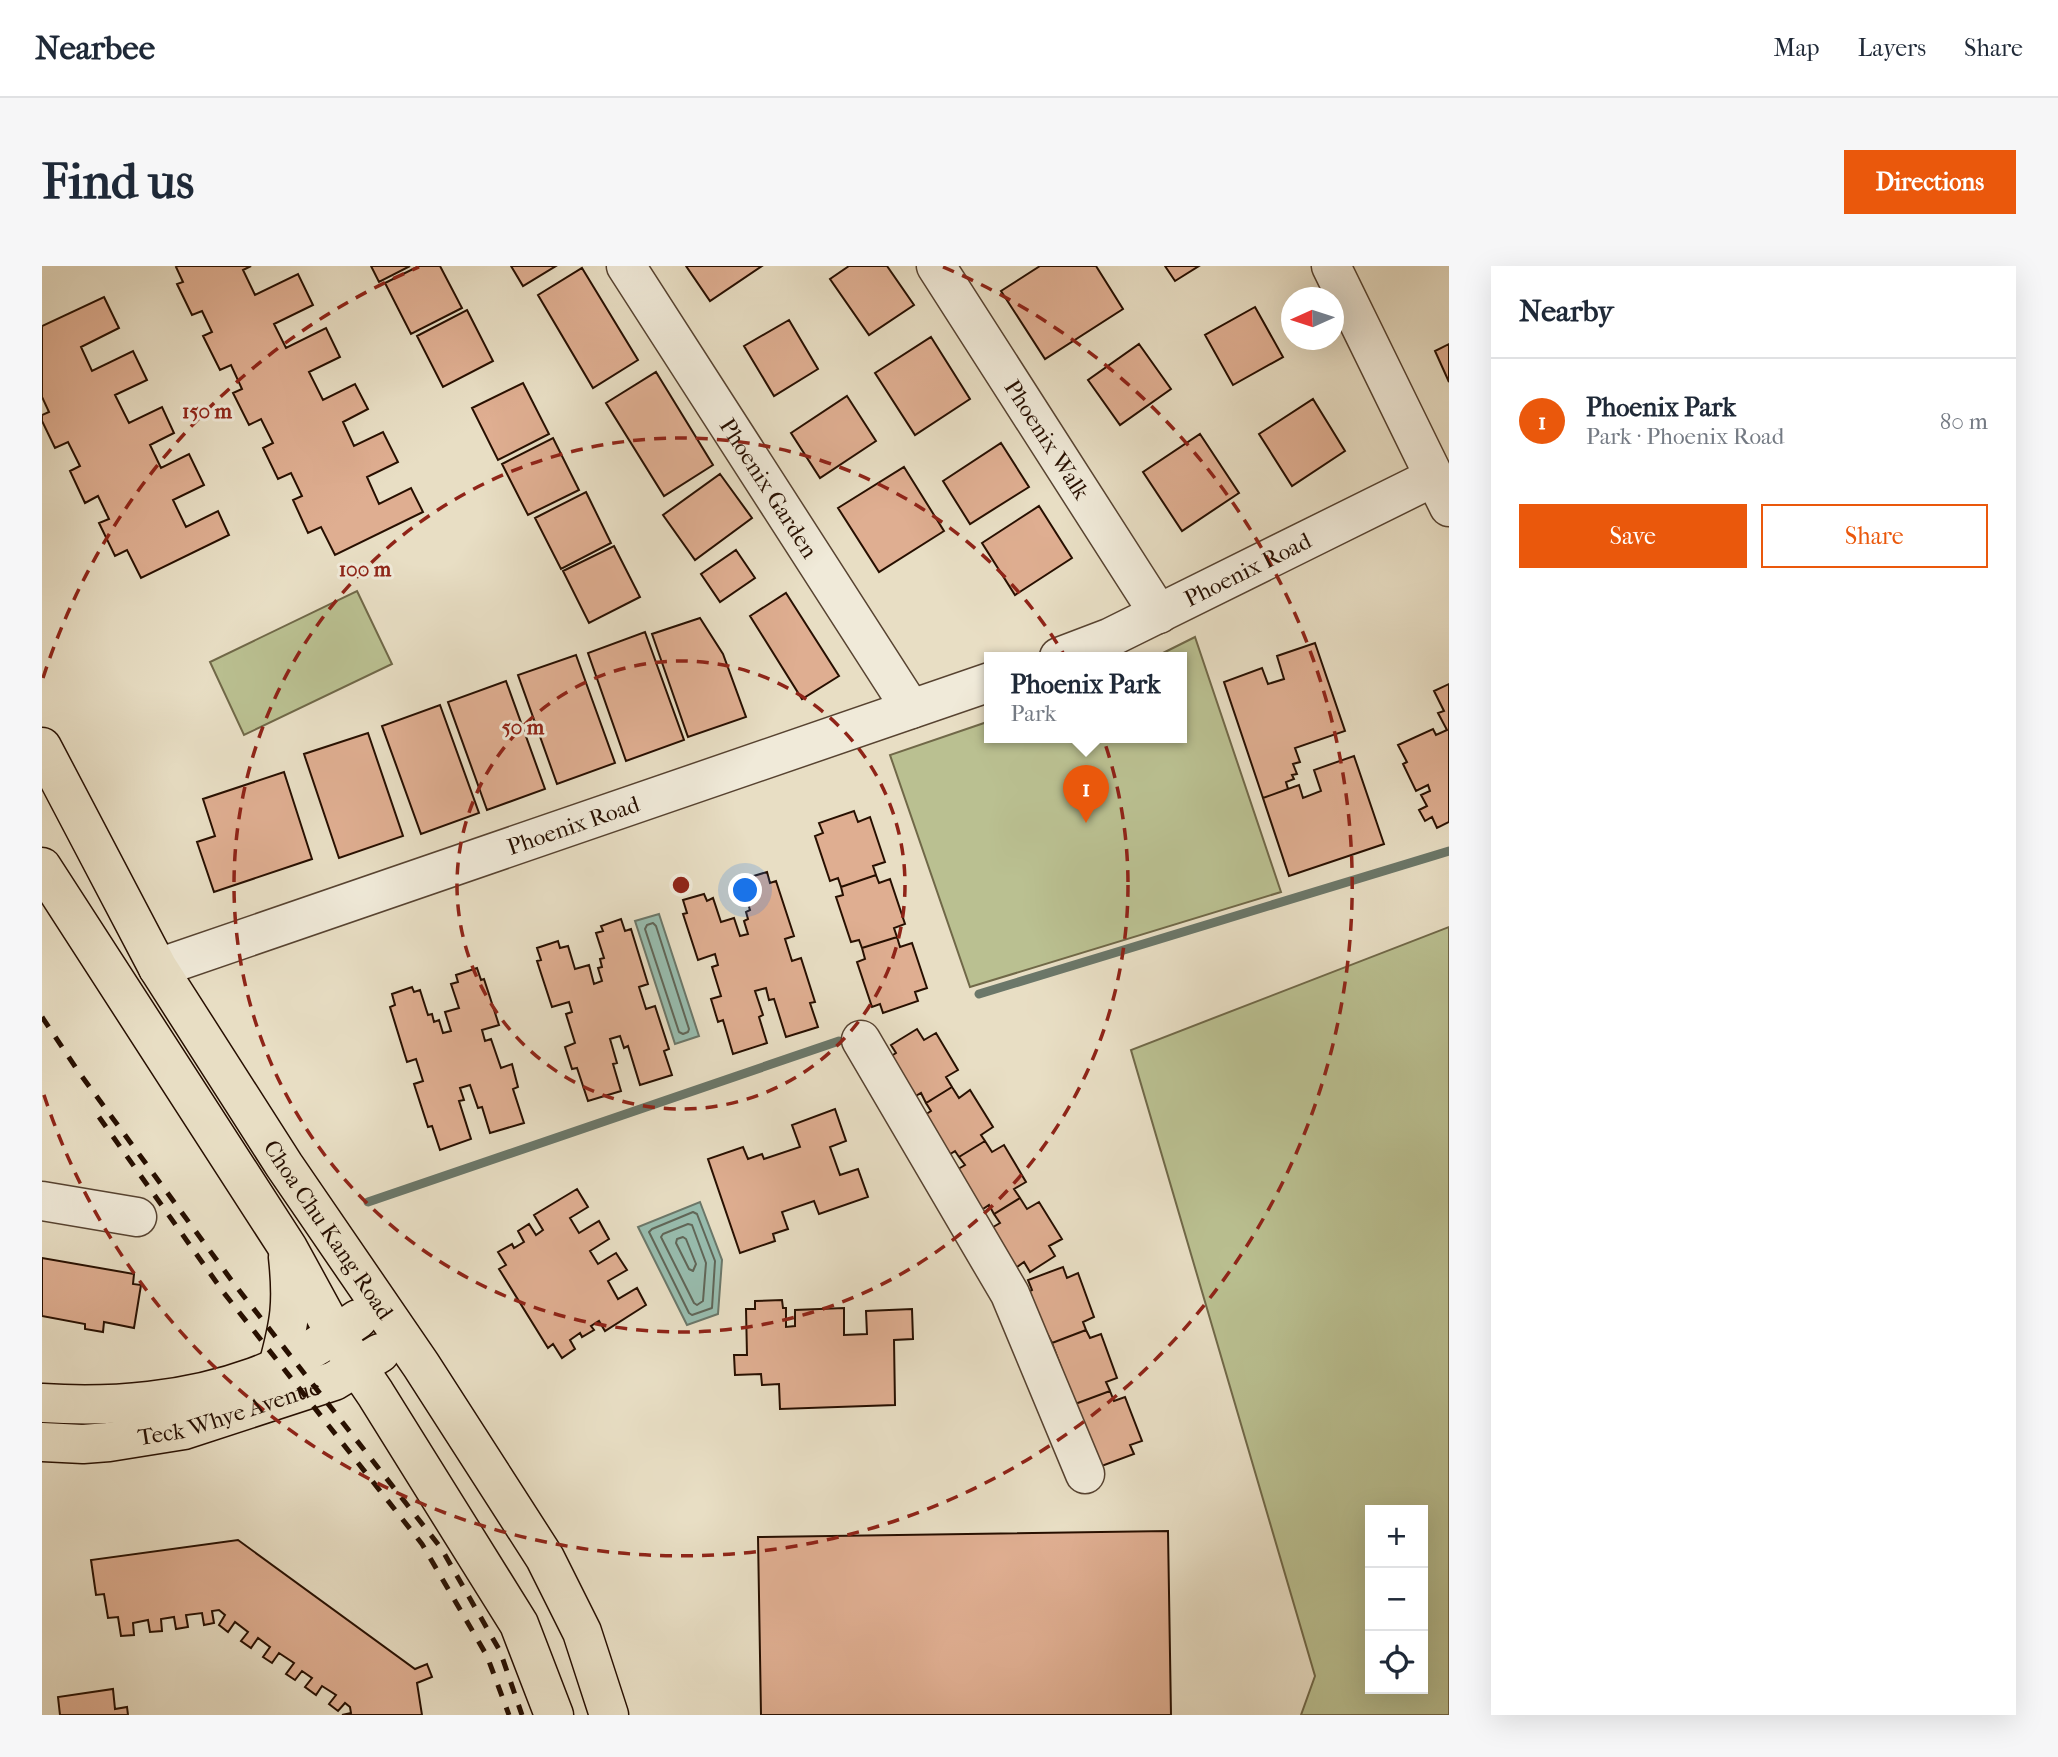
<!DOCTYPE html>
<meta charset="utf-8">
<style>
body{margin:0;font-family:"IM FELL French Canon",serif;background:#f6f6f7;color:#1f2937}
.controls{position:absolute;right:21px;bottom:21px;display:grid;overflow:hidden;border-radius:0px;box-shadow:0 7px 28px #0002}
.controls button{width:63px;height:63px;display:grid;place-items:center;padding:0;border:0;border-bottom:2px solid #e0e1e3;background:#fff;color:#1f2937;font:35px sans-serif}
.compass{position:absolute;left:1239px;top:21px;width:63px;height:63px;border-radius:50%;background:#fff;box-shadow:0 7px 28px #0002;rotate:267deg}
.you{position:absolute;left:704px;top:625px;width:24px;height:24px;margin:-18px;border:5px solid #fff;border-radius:50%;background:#1a73e8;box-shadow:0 0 0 10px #1a73e833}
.badge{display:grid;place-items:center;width:46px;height:46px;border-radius:50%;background:#ea580c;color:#fff;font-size:23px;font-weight:700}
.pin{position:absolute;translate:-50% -58px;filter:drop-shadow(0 2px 4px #0008)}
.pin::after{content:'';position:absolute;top:37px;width:24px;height:21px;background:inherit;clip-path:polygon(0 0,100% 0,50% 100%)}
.popup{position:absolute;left:942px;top:386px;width:203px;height:91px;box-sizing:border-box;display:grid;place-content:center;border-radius:0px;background:#fff;filter:drop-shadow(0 2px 5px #0005);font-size:23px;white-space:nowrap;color:#747a83}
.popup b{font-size:26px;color:#1f2937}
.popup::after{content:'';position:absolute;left:50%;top:100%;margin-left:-14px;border:14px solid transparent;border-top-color:#fff}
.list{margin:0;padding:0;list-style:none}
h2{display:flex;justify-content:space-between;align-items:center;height:91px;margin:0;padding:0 28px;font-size:30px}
h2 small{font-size:23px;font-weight:400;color:#747a83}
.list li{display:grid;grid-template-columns:46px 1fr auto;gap:21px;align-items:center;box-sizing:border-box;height:126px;padding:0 28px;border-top:2px solid #e0e1e3}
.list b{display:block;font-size:26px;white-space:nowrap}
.list p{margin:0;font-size:23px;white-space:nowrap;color:#747a83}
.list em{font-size:23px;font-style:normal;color:#747a83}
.actions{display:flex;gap:14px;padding:21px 28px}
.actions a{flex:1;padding:16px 0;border:2px solid #ea580c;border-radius:0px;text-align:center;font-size:24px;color:#ea580c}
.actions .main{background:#ea580c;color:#fff}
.icon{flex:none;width:38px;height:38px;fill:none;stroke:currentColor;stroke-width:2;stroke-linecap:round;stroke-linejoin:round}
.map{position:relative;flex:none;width:1407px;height:1449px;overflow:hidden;border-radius:0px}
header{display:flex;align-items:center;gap:42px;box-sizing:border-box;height:98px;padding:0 35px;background:#fff;border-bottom:2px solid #e0e1e3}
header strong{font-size:33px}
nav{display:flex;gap:38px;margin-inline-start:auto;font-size:24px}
.intro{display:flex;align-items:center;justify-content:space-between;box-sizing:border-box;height:168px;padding:0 42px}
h1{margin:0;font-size:49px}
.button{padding:18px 32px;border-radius:0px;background:#ea580c;color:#fff;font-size:24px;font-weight:700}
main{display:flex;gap:42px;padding:0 42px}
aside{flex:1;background:#fff;border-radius:0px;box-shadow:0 7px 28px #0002}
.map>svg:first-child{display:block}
.green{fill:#bac091;stroke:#706848;stroke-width:2;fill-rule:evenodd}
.water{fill:#98bdaf;stroke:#6b7769;stroke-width:2}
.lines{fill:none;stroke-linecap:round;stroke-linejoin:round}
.shore{stroke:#606658;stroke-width:2}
.stream{stroke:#6b7769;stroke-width:9}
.building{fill:#dfae91;stroke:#270f00;stroke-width:2}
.minor-casing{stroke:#574331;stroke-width:41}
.major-casing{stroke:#270f00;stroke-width:41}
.minor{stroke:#f0ead9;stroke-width:38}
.major{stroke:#e8dec4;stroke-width:38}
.rail{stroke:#270f00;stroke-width:5;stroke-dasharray:12 12;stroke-linecap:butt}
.ring{fill:none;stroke:#8f2418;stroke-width:3.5;stroke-dasharray:12 9}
.labels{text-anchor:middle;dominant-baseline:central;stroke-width:6;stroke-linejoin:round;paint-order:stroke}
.street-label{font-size:23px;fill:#270f00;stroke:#f0ead9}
.centre{fill:#8f2418;stroke:#f0ead9;stroke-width:3.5}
.ring-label{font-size:21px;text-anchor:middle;font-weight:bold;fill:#8f2418;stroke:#f0ead9;stroke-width:6;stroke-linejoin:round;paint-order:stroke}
</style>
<header>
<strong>Nearbee</strong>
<nav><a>Map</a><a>Layers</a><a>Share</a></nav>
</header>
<div class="intro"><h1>Find us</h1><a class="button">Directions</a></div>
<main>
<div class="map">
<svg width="1407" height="1449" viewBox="0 0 1407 1449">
<rect width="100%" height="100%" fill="#e8dec4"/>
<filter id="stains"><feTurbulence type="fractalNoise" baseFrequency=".00286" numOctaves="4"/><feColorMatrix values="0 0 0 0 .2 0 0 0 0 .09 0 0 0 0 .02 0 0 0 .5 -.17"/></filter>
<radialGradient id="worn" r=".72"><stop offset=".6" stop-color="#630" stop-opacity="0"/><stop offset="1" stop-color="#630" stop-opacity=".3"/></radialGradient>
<!-- green -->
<path class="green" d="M315,325L350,398L202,469L168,396Z
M1153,371L1239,626L928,721L848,489L948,455V471H1140V391H1113Z
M1407,661V1449H1259L1273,1410L1089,784ZM1381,1244V1423H1328V1244Z"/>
<!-- water -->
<path class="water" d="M617,648L657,770L633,778L593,655Z
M658,936L680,994L676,1048L645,1059L596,961Z"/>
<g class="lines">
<!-- shore -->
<path class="shore" d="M611,657L614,660L647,763L646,766L641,768L637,766L603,663L605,659Z
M651,946L655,948L673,995L670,1042L650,1049L647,1047L607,966L610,963Z
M646,958L650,959L664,997L661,1035L655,1039L652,1037L619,971L621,968Z
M641,971L644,973L654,998L651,1005L647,1003L634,977L635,973Z"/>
<!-- stream -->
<path class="stream" d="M937,728L1407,585
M326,936L797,775"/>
</g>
<!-- building -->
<path class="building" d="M136,0H209L201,4L213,29L256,8L271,39L232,58L244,82L284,62L298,91L267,106L281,134L313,118L326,143L301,156L312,180L341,166L356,196L325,211L337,238L369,222L381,246L293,289L279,261L266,267L251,234L260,230L249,207L236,213L221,182L231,177L219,153L207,159L191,127L200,123L189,99L178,104L161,70L170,66L160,45L150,49L135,18L141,16L134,1Z
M329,0H368L337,16Z
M377,0H398L420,42L369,68L343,17Z
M469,0H514L481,20Z
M644,0H720L668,35Z
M807,0H845L872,39L827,69L788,13Z
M998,0H1054L1081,43L1003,93L959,25Z
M1123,0H1157L1133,15Z
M540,2L596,94L551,122L496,29Z
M62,31L77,62L39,81L50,105L91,85L105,114L73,129L87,157L120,141L132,167L108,179L119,202L147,188L162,219L131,234L144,261L176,245L187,269L99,312L85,284L73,290L57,257L67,253L56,230L43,237L28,205L38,200L26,176L13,182L0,155V149L7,146L0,131V60Z
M1213,41L1241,91L1191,119L1163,69Z
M425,44L451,95L401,121L375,70Z
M747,54L776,103L732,130L702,80Z
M889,71L928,133L873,169L833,107Z
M1097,78L1129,123L1078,159L1046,114Z
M1407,78V116L1393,85Z
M614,106L671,199L622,230L564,137Z
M481,117L507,168L456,194L430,142Z
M805,130L834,175L778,212L749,167Z
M1271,133L1303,185L1250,220L1217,168Z
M1158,168L1197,227L1140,265L1101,206Z
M511,172L537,224L486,249L460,198Z
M959,177L987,221L928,258L901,215Z
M862,201L902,265L837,306L796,242Z
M678,208L710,252L653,294L621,249Z
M544,226L569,277L519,303L493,252Z
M997,240L1030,292L973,329L940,277Z
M572,280L598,331L547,357L521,305Z
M694,284L713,312L678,336L659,308Z
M744,327L797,410L760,433L708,350Z
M658,352L681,388L704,451L646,471L610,368Z
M603,366L642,474L584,495L546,387Z
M1273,377L1303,465L1253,482L1258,496L1251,498L1255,508L1250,509L1252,513L1244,516L1246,523L1221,532L1182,416L1220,402L1226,418L1242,413L1235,390Z
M534,389L573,497L515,518L476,409Z
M464,415L503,523L445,544L406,436Z
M1407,418V556L1395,562L1390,551L1383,555L1377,544L1385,540L1379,529L1388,525L1386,519L1374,525L1361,498L1365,496L1356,479L1391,463L1394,469L1405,464L1396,447L1402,445L1392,425Z
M398,439L437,547L379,568L340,460Z
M326,467L361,570L297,592L262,488Z
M1312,490L1342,578L1247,610L1221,532L1257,519L1261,532L1279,525L1272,504Z
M242,506L270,593L172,626L155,576L173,570L161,533Z
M812,545L816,556L828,551L843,596L831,600L834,609L799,621L796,612L788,615L773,570L781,567L777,557Z
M725,606L728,617L734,615L752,670L743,673L750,695L759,692L773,736L768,737L776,761L744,771L732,733L727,734L724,722L713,725L721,749L717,751L725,777L691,788L681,754L676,756L669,733L679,730L670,701L676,699L673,688L656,694L641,648L645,647L641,634L662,628L665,635L671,632L679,656L692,652L698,670L706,668L702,655L706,653L704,646L708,644L700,619L706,618L705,612Z
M834,609L837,617L848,613L863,658L852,662L855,671L820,682L817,674L809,676L794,631L801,629L799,621Z
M579,653L583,665L589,663L606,718L597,721L604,743L613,740L627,783L622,785L630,809L598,819L586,780L582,782L578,770L568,773L575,797L571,798L579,825L546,835L535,802L530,803L523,781L533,777L524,748L530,746L527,736L510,741L495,695L499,694L495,682L516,675L518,682L526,680L533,703L547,699L552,718L560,715L556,702L560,701L558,693L562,692L554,667L561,665L559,660Z
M855,671L858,681L870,677L885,722L873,726L876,735L841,747L838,738L830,741L815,696L823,693L820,682Z
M435,702L439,714L442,713L457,759L440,764L443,775L449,773L459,802L470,798L476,821L471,823L482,857L448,867L440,841L436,842L428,819L418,822L422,834L417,835L429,873L398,884L390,860L386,861L372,818L381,815L374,793L365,796L348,741L353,739L350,728L370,721L372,726L378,724L386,749L390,748L392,756L397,754L401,767L409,765L403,746L417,742L409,718L416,716L414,709Z
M875,763L882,774L894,767L916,804L904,811L910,821L884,837L879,827L867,834L843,794L854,787L849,779Z
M910,821L917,832L928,824L951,861L939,869L943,875L917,891L913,885L902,892L878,852L889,845L884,837Z
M793,843L804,875L788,881L798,909L816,903L826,931L777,948L772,935L740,946L746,963L731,968L733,975L698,987L666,893L701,881L706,893L720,888L722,893L758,881L750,859Z
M943,875L950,886L962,879L984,916L972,923L978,932L952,948L947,939L935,947L911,906L923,899L917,891Z
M535,923L546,941L528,952L537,967L557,955L567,973L548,985L556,998L574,987L585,1004L566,1015L576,1033L595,1022L604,1039L563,1065L557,1055L549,1060L552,1064L540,1071L538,1067L528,1074L533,1083L520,1092L511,1078L506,1082L457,1003L464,999L456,986L470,978L472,982L482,976L476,965L487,958L494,969L501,964L492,949Z
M978,932L985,943L997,936L1020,973L1007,980L1013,990L988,1006L982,996L971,1004L946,964L958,957L952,948Z
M0,992L92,1008L91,1018L99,1019L92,1062L62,1056L61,1066L43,1063V1058L0,1050Z
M1021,1001L1025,1012L1036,1007L1052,1051L1041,1056L1044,1064L1010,1077L1006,1069L999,1072L982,1028L990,1024L986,1014Z
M740,1034L741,1042H744V1061L753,1060V1044L802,1042V1069L825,1068L824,1045L870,1043L871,1073L852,1074L853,1139L738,1143L737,1118L720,1119L719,1108L693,1109L692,1089H705L704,1043H713V1035Z
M1044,1064L1048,1072L1059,1068L1075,1112L1064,1116L1068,1125L1033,1138L1010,1077Z
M1068,1125L1072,1135L1083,1131L1100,1175L1088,1179L1092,1188L1057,1201L1033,1138Z
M1126,1265L1129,1449H719L716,1271Z
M196,1274L373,1403L385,1398L390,1411L375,1417L380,1449H300L309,1447L308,1441L303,1437L296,1445L287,1438L294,1429L280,1420L274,1429L263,1421L270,1412L260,1405L253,1414L244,1408L252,1397L237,1387L230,1397L221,1391L228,1381L216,1372L209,1382L199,1375L206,1366L193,1356L186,1366L177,1359L183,1349L177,1344L170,1345L172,1357L162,1359L160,1347L144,1349L146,1361L134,1363L132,1351L119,1353L120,1365L108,1366L106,1354L91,1357L92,1369L79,1370L76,1351L66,1352L62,1328L54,1329L49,1294Z
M71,1423L73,1443L85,1441L86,1449H18L16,1431Z"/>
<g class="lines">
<defs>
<g id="minor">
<path id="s1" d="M584,0L869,443"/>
<path id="s2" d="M894,0L1117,348"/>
<path d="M1289,0L1407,241"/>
<path id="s3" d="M1017,391L1067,372L1392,211"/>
<path id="s4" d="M116,702L948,416"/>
<path d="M819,774L968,1028L1043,1208"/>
<path d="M0,935L95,951"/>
</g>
<g id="major">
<path id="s5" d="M0,481L116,702L242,899L379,1099L503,1292L540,1366L567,1449"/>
<path d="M0,601L246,982L293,1068L333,1127L477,1358L512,1449"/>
<path d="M236,1100C248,1056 251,1037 246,991"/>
<path d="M0,1137C70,1142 146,1135 212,1111C249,1098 284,1075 316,1053"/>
<path id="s6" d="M0,1176L41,1178L67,1176L142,1164L292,1115L338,1087"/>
</g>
</defs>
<!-- minor casing -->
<use href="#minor" class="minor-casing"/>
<!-- major casing -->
<use href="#major" class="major-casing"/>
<!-- minor -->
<use href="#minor" class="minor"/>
<!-- major -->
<use href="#major" class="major"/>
<!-- rail -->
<path class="rail" d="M0,751L36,805L193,1019L399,1282L458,1385L480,1449
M57,851L182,1027L380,1278L445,1390L467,1449"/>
</g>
<!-- distance rings -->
<g class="ring">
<circle cx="639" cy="619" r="224"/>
<circle cx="639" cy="619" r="447"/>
<path d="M1 412A671 671 0 0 1 377 1M901 1A671 671 0 1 1 1 826"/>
</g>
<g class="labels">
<!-- street labels -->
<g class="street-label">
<text stroke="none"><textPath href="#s2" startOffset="206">Phoenix Walk</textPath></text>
<text stroke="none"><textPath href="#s1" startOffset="264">Phoenix Garden</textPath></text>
<text stroke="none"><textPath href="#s3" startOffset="208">Phoenix Road</textPath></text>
<text stroke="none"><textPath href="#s4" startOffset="439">Phoenix Road</textPath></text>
<text stroke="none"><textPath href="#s5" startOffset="562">Choa Chu Kang Road</textPath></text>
<text stroke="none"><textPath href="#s6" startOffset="191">Teck Whye Avenue</textPath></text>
</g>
</g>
<circle cx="639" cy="619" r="10" class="centre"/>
<g class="ring-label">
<text x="165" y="152">150 m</text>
<text x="323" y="310">100 m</text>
<text x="481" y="468">50 m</text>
</g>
<rect width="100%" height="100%" filter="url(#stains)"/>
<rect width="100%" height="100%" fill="url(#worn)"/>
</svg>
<div class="controls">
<button>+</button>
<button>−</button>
<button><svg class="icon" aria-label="locate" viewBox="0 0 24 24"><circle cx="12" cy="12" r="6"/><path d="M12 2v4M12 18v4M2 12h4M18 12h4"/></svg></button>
</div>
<svg class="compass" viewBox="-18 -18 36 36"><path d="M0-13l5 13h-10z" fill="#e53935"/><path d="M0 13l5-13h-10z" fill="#747a83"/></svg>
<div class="you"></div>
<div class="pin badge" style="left:1044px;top:557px">1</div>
<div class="popup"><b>Phoenix Park</b>Park</div>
</div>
<aside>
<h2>Nearby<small></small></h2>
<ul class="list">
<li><span class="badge">1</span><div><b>Phoenix Park</b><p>Park · Phoenix Road</p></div><em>80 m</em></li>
</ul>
<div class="actions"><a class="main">Save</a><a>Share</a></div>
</aside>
</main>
